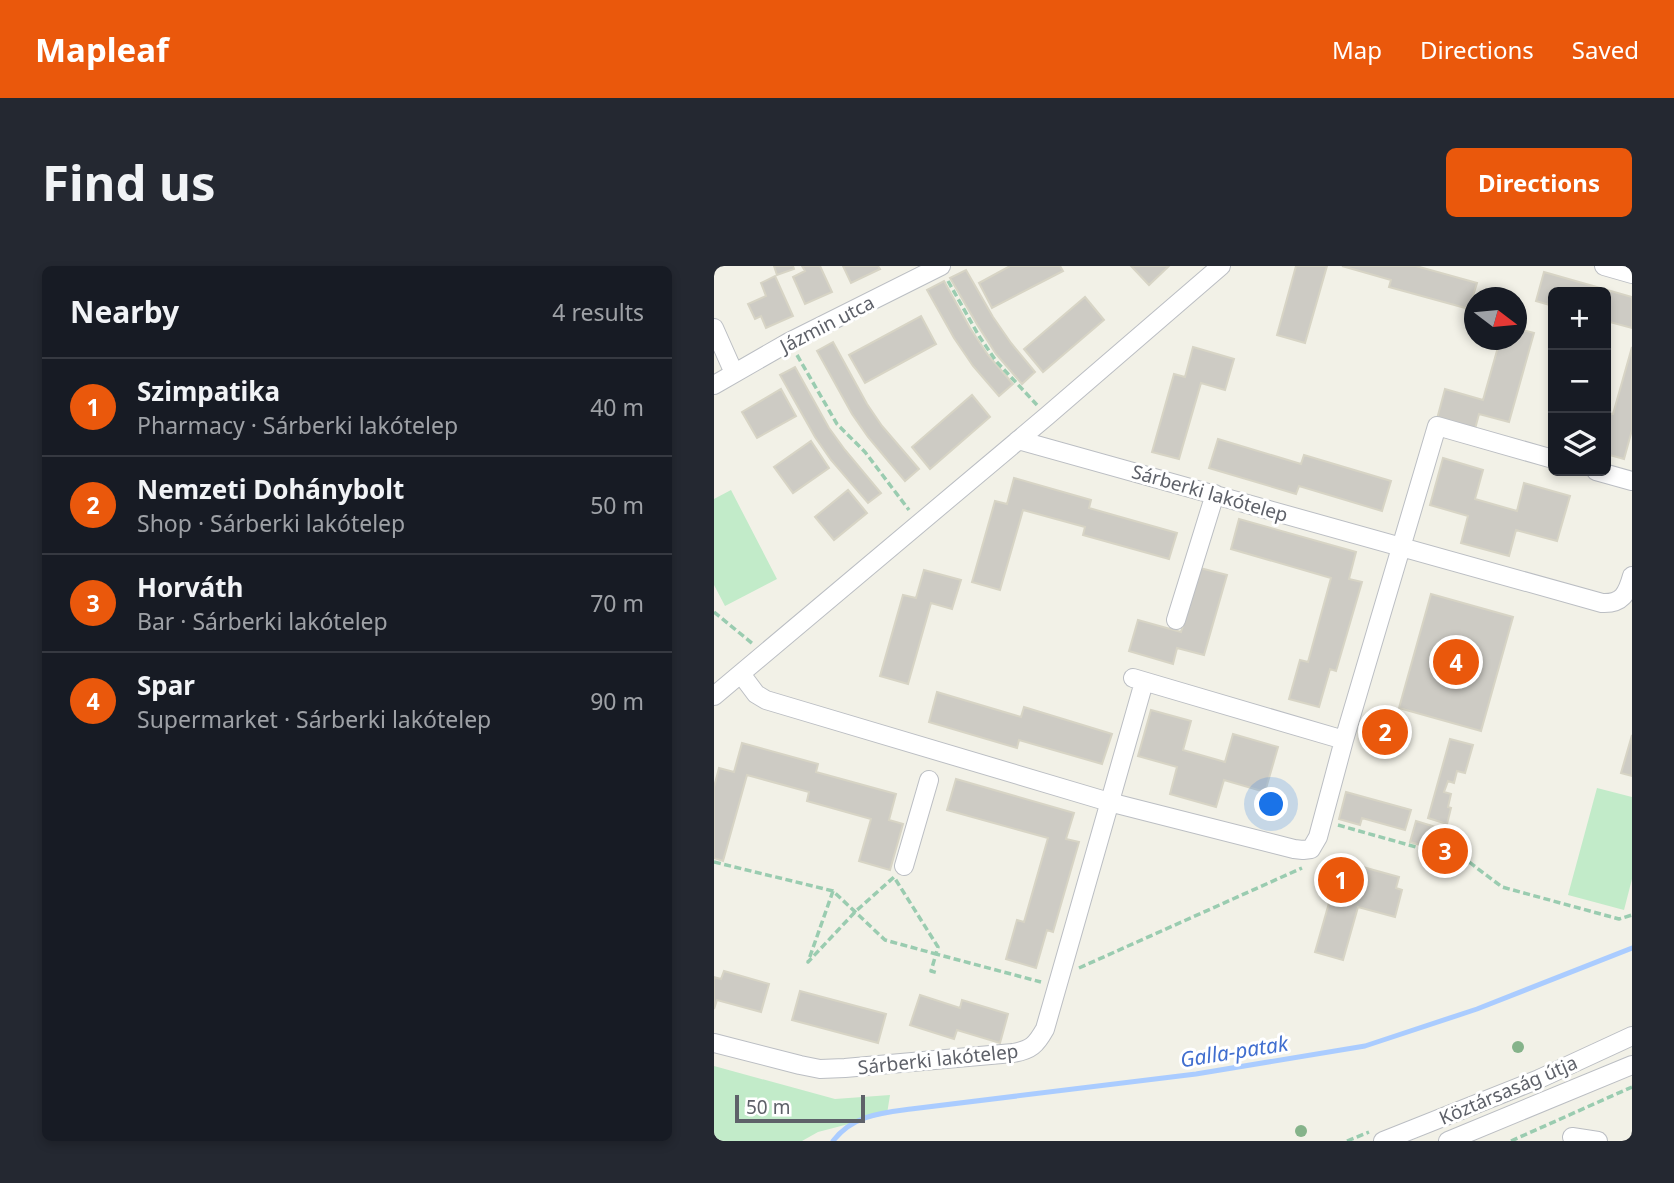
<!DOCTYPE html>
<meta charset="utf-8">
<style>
body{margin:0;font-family:"Noto Sans",sans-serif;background:#242831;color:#f1f3f6}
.controls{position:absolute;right:21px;top:21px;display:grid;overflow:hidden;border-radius:10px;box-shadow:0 4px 10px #0003}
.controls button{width:63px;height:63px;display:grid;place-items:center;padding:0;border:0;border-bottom:2px solid #363941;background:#171b24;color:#f1f3f6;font:35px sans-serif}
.compass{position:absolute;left:750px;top:21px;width:63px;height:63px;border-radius:50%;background:#171b24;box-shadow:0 4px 10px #0003;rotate:106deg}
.scale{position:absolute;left:21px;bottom:18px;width:130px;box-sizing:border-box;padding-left:7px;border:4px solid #5e6169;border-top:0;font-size:19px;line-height:24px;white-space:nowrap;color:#5e6169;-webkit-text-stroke:5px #fff;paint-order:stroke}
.you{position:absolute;left:558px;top:539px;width:24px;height:24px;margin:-18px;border:5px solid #fff;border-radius:50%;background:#1a73e8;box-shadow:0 0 0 10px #1a73e833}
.badge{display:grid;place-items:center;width:46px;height:46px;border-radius:50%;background:#ea580c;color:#fff;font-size:23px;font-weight:700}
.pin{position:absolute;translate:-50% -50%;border:4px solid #fff;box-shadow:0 2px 7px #0006}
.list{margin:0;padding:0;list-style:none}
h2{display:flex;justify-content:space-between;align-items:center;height:91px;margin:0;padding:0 28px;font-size:30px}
h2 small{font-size:23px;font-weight:400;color:#9ea1a6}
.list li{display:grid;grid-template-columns:46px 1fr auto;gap:21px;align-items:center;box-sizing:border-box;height:98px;padding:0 28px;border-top:2px solid #363941}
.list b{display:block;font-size:26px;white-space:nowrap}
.list p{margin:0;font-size:23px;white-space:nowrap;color:#9ea1a6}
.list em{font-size:23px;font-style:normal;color:#9ea1a6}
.icon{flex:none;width:38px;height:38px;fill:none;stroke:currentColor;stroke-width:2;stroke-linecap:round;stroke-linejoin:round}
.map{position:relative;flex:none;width:918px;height:875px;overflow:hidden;border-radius:10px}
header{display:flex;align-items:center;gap:42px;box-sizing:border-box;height:98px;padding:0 35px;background:#ea580c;color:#fff}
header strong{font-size:33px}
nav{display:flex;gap:38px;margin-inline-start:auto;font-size:24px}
.intro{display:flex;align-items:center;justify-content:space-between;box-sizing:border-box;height:168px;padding:0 42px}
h1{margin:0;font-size:49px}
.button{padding:18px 32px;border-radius:10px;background:#ea580c;color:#fff;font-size:24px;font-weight:700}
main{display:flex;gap:42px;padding:0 42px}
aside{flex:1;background:#171b24;border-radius:10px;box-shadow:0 4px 10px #0003}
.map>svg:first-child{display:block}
.green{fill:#c2ebc9}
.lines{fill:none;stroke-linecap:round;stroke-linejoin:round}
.stream{stroke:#acf;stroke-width:5}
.building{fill:#cdcbc4;stroke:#d7d4c5;stroke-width:2}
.minor-casing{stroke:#bbbec3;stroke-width:20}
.path{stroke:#9accb0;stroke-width:3.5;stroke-dasharray:7 3.5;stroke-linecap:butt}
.minor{stroke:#fff;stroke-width:18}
.tree{fill:#85b38a}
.labels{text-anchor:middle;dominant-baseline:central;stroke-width:6;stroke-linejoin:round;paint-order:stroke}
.street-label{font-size:19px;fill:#5e6169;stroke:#fff}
.water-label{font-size:21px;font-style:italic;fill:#406ecf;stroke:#fff}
</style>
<header>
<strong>Mapleaf</strong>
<nav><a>Map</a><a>Directions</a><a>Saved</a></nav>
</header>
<div class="intro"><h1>Find us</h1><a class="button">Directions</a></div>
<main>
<aside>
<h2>Nearby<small>4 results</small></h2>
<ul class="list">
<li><span class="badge">1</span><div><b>Szimpatika</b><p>Pharmacy · Sárberki lakótelep</p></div><em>40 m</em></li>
<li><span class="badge">2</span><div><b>Nemzeti Dohánybolt</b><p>Shop · Sárberki lakótelep</p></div><em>50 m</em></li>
<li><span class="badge">3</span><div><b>Horváth</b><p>Bar · Sárberki lakótelep</p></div><em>70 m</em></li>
<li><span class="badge">4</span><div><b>Spar</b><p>Supermarket · Sárberki lakótelep</p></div><em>90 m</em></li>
</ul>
</aside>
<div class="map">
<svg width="918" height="875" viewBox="0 0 918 875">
<rect width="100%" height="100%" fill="#f2f1e7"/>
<!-- green -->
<path class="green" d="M17,224L63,313L11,340L0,319V233Z
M883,522L918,531V613L910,644L854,629Z
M0,800L121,833L176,829L173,848L104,866L88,875H0Z"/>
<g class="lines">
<!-- stream -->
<path class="stream" d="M119,875C139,849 167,847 197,843L482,808L651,780L763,743L918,682"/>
</g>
<!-- building -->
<path class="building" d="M60,0H79L80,3L63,9Z
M88,0H106L118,26L91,38L79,11L91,5Z
M129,0H164L166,3L137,17Z
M296,0H346L349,5L278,42L265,17Z
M417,0H455L435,19Z
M582,0H613L591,77L563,69Z
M628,0H702L763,17L755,43L675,21L677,14Z
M252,4L279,51L297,77L321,106L308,118L282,88L264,60L236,12Z
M830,6L918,31V62L892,55V26H839V40L822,35Z
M61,10L79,50L52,62L47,50L41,53L34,38L52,30L47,17Z
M230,15L256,62L274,89L299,118L285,130L259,100L240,72L213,24Z
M371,31L390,54L329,106L310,83Z
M207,50L222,78L151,117L135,89Z
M802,62L820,67L795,156L765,148L761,163L723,153L731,123L769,134L786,74H802Z
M119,76L153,138L168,160L205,203L191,215L154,171L138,148L103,85Z
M479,81L520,93L511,124L487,117L465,193L438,186L460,108L471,111Z
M918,81V164L910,193L892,188V147L899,148Z
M81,101L115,162L131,184L167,227L154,237L117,194L101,171L66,109Z
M67,123L82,150L43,172L28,146Z
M258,129L276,151L216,203L198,181Z
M504,173L587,198L590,189L677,215L668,245L585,220L582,228L495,202Z
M97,175L115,202L79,227L60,201Z
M729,192L769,204L761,233L803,245L810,217L856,230L843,275L802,264L795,290L747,277L754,250L716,239Z
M300,212L377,234L375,242L463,267L455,293L369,269L371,261L309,244L286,324L258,316L281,235L293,238Z
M134,224L153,247L120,274L101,251Z
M525,253L642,286L635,313L648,316L622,405L616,403L605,441L575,433L586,394L594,396L617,312L517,283Z
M486,302L513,309L490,389L463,382L459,398L415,385L424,354L467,366Z
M210,304L247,314L238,343L217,337L194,418L166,410L189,329L202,332Z
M717,328L799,351L767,465L685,442Z
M223,426L307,451L310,441L398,468L388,498L305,474L303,482L215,456Z
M437,444L477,455L469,484L511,496L519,468L564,481L551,526L510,514L502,541L456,528L463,501L424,490Z
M918,469V510L907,507Z
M736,473L759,479L751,507L743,505L740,517L734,515L730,526L737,528L734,541L737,542L733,558L714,552Z
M28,477L104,498L102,506L182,528L175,554L189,558L176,604L145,595L157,553L93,535L95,526L33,509L9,595L0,592V521L5,502L20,506Z
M242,513L360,547L352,573L365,576L339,666L333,664L322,702L292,693L303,654L310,656L334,572L233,544Z
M632,526L697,544L691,564L648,552L646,559L625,553Z
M702,555L744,568L737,588L696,576Z
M627,595L685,611L682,622L688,624L681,651L644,641L629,694L601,686Z
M10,705L55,718L47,746L3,734L0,743V711L7,713Z
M86,725L172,748L164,777L78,754Z
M206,729L246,742L248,734L294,748L286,777L243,764L240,773L196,759Z"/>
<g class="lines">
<defs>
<path id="minor" d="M890,0L918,8
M0,62L20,107
M0,119L75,76L227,0
M304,174L888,337C908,338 913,328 918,310
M882,205L918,215
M462,354L501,228
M27,408L42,428L52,434L395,536L580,583L589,584L597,583L604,571L630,474L723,160L839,193
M419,412L630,474
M0,430L333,150L507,0
M190,600L215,514
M0,777L86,799L106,803L131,802L299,787C317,784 322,779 331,763L430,416
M858,871L884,875
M669,875L825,813L918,770
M734,875L918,799"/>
</defs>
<!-- minor casing -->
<use href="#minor" class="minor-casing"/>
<!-- path -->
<path class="path" d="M234,15L265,70L282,95L323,139
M83,89L123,158L151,186L195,244
M0,346L39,378
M624,559L755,596L788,621L905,653L918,649
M0,596L119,625L171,674L222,688L217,705L224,707
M119,625L94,696L142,645L180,611L224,681L222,688L327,716
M365,702L588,602
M633,875L655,866
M797,875L918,821"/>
<!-- minor -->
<use href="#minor" class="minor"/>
</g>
<!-- trees -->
<g class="tree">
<circle cx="804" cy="781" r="6"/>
<circle cx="587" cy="865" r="6"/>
</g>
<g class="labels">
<!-- street labels -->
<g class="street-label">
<text transform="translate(113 58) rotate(-27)">Jázmin utca</text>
<text transform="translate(496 227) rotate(16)">Sárberki lakótelep</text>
<text transform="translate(224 793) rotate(-6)">Sárberki lakótelep</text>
<text transform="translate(794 824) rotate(-23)">Köztársaság útja</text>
</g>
<!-- water labels -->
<g class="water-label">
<text transform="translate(520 785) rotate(-9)">Galla-patak</text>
</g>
</g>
</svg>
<div class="controls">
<button>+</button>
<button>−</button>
<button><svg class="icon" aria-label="layers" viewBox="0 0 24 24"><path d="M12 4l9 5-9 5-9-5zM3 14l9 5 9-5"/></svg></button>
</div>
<svg class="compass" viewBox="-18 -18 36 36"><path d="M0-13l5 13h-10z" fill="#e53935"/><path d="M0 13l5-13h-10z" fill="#9ea1a6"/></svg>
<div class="scale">50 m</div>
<div class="you"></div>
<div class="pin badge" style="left:627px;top:614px">1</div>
<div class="pin badge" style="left:671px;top:466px">2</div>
<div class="pin badge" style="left:731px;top:585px">3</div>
<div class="pin badge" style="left:742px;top:396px">4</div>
</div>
</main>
